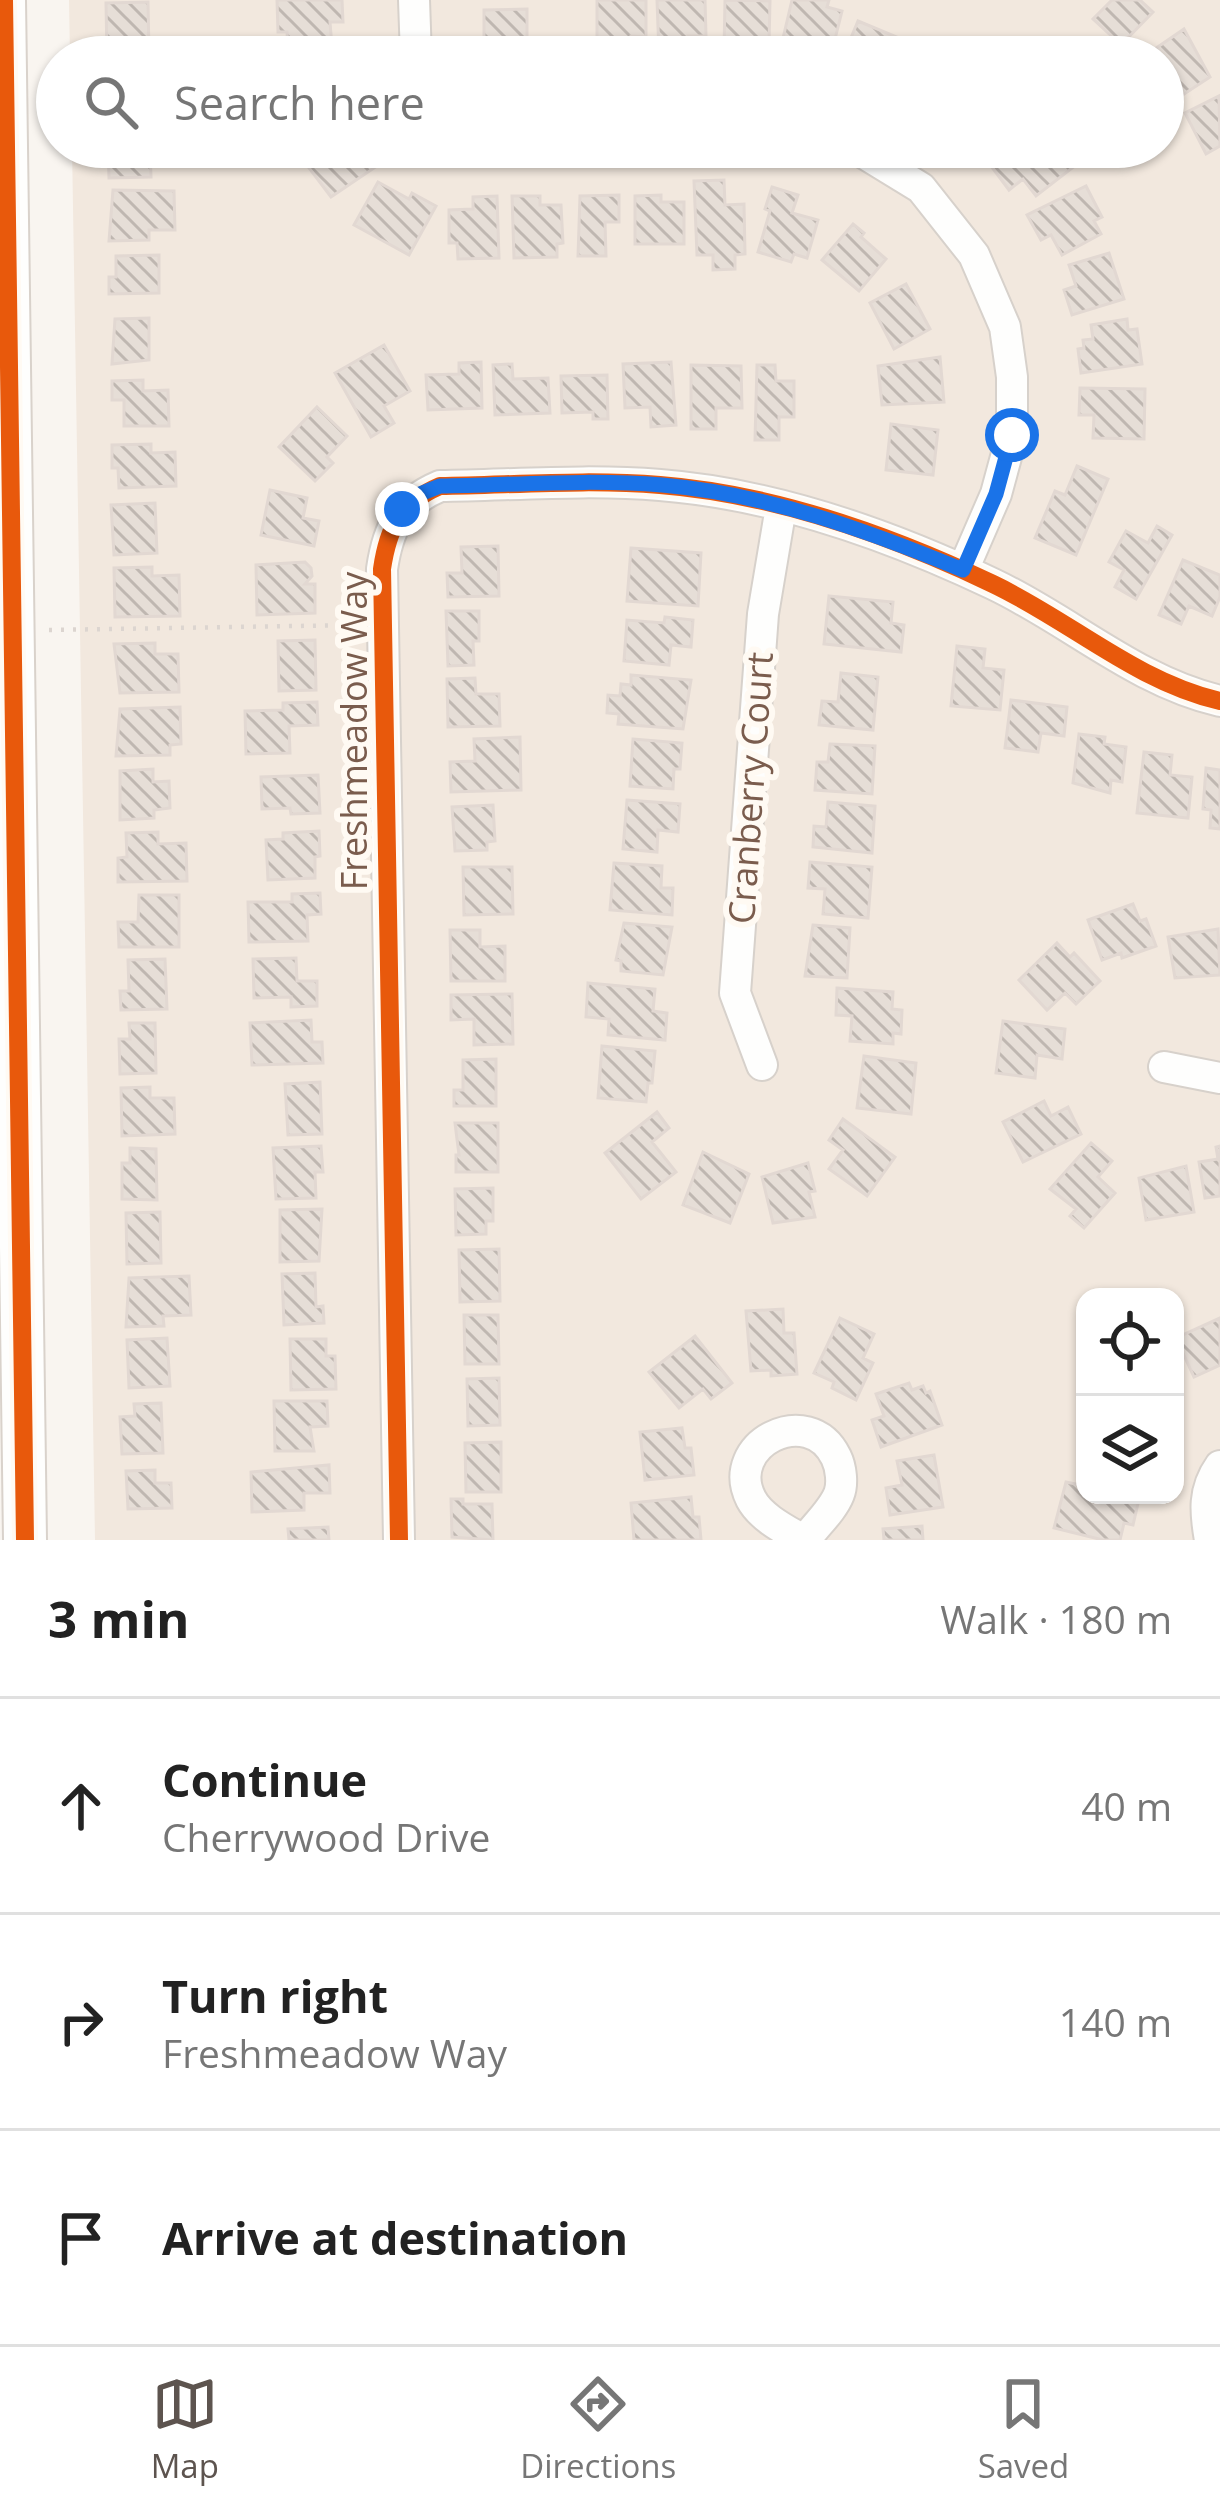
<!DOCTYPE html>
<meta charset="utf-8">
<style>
body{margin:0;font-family:"Open Sans",sans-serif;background:#f6f6f6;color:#222}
.controls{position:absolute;right:36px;bottom:36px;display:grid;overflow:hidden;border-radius:24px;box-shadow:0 3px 9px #0004}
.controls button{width:108px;height:108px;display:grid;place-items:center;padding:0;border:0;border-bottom:3px solid #e0e0e0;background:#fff;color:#222;font:60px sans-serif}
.stop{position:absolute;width:36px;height:36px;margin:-27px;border:9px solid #1a73e8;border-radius:50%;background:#fff}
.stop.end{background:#1a73e8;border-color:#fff;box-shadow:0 3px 12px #0008}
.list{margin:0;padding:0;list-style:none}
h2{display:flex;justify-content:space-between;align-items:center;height:156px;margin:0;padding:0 48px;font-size:51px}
h2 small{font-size:39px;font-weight:400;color:#767676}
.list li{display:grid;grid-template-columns:78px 1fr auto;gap:36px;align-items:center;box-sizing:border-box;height:216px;padding:0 48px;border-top:3px solid #e0e0e0}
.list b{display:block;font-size:45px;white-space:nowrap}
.list p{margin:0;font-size:39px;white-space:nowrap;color:#767676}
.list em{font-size:39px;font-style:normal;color:#767676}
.icon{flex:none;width:66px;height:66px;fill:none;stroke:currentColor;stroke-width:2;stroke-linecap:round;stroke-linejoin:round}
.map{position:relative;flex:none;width:1220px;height:1540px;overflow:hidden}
.search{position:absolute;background:#fff;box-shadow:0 3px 9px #0004;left:36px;right:36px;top:36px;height:132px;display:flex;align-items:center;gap:30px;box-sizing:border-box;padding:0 42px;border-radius:66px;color:#767676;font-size:45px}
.sheet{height:804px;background:#fff}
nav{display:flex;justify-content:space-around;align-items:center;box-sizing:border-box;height:168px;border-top:3px solid #e0e0e0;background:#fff;font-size:33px;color:#767676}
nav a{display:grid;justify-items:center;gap:6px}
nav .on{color:#5d544f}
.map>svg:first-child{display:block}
.residential{fill:#f2e8de;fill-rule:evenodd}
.building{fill:url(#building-back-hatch);stroke:#e2d8d2;stroke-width:3}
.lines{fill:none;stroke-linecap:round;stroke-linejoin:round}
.street-casing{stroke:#d7d1cb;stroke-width:34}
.secondary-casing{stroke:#d9d2cb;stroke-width:46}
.path{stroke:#dcd5d0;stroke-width:4.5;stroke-dasharray:3 9;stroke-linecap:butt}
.street{stroke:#fefefd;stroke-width:30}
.secondary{stroke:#fefefd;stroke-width:42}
.cycleway-casing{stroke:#fffaf3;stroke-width:26}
.cycleway{stroke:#e8590c;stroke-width:18}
.route{stroke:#1a73e8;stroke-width:15}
.labels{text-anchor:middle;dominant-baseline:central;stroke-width:12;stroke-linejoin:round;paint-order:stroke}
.street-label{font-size:36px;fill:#7a5c4d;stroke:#fffaf3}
</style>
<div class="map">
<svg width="1220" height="1540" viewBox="0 0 1220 1540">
<defs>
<pattern id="building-back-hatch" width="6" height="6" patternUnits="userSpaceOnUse" patternTransform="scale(3)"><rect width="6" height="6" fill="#e6ded7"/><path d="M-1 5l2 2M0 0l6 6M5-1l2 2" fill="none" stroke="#bfb7b1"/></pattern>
</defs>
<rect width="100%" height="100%" fill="#f9f5f0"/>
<!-- residential -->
<path class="residential" d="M69,0H1220V1540H95L72,147H1163V57H70ZM1085,1297H1175V1495H1085Z"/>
<!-- building -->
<path class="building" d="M277,0H342L343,22H330L332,47L288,48L287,32H278Z
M597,0H646V37L631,36V47H624V52H597Z
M657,0H705L706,36H688V53L659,54Z
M725,0L770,1L769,43H746V52L724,51Z
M792,0H829L827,7L842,11L833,47L820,44L818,53L811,52L810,57L780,51Z
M1112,0H1140L1153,12L1121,45L1093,19Z
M148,2L149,54L107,55L106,3Z
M527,9V57H484V10Z
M858,21L904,40L897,57H843Z
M1184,29L1210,77L1175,100L1163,81V57L1146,55Z
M1219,96L1220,146L1206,154L1185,113Z
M108,147H150L151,177L109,178Z
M312,147H367L380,164L331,197L300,156Z
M1016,147H1062L1076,165L1036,196L1023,179L1009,190L991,166Z
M724,180L725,205L744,204L745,254L735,255V269L713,270V255H697L694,181Z
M378,182L409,199L412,193L436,206L409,255L354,225Z
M1086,186L1102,217L1094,221L1101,234L1062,255L1051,235L1041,240L1027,215Z
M772,187L798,195L792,213L818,220L807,258L794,254L791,262L758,252L770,211L765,209Z
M113,190L174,191L175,230H149V240L109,241Z
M619,195V222H605L606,256H578L580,196Z
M661,195V202H684V244H635V196Z
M497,196L499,258L458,259L457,243H449V210L473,209V197Z
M512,196H540V205H561L563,243L557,244V257L514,258Z
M853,224L864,233L861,237L886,259L859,291L822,260Z
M1109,253L1124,299L1072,315L1064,290L1076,286L1069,265Z
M159,255V293L109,294V277H116V256Z
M906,284L930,329L894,349L870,303Z
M149,318V360L112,364L115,319Z
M1127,319L1128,330L1137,329L1142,364L1081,373L1078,349L1084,348L1083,340L1093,339L1091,325Z
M384,345L410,391L384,406L394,423L371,437L335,373Z
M940,357L944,402L882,405L878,366Z
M481,362L482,408L428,410L426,375L459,374V363Z
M671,362L676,425L651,427L650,407L625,408L623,364Z
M512,364L513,379L548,378L550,413L495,415L493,365Z
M691,365L741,366L742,408H716V429H691Z
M757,365H775L776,381H794V417H779V440H755Z
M607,375L608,419H593V412L562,413L561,376Z
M143,380V391L168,390L169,426H124V400H112V381Z
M1080,388L1145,389L1144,439L1093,438L1094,415H1079Z
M317,407L347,436L327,457L333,463L315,481L279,447Z
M891,424L938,430L933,475L886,470Z
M151,444V453L175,452L176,486L119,488L118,468H112V445Z
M1077,466L1108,479L1076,555L1035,538L1055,491L1065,495Z
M270,490L307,498L303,518L319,521L314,546L261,535Z
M155,503L157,553L114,555L111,505Z
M1157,526L1172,535L1136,599L1115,587L1124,570L1109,562L1126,531L1148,543Z
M498,546L499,596L448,597L447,573H462L461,547Z
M631,548L701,553L698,606L627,601Z
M1183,560L1220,575V597L1212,616L1189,606L1181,624L1159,615Z
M305,562L311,568L312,576L305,584H315V613L257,615L256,565Z
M152,567V576L179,575L180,616L115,617L114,568Z
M829,596L893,602L891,623L904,625L901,652L824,644Z
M446,611H479V641H473L474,665L448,666Z
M665,617L693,620L691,647L671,645L669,665L624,661L627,620L664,623Z
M315,640L316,690L279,691L278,641Z
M155,643V654H178L179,692L120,693L114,644Z
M957,646L985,649L983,668L1004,670L1000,710L951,706Z
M841,673L878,677L873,730L819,725L822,701L838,702Z
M631,675L691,680L683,729L618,724L619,714L607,713L608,695L620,696L621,684L631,685Z
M475,678L476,694H499L500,726L448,727L447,679Z
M1011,700L1067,707L1064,736L1041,733L1038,752L1005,748Z
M317,702L318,725L289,726L290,753L246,754L245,711L283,710V703Z
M180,707L181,744L170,745V755L116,756L120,709Z
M1079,734L1105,737L1104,744L1126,747L1122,782L1111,780L1110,793L1073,783Z
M520,737L521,790L451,792L450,762L475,761L474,739Z
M633,739L682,743L680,769H674L673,789L630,786Z
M830,744L875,746L872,794L815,790L817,762H828Z
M1144,752L1172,755L1170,775L1192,777L1188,818L1137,813Z
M1206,768L1220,770V829L1210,828L1211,810L1203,809Z
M153,769V782L169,781L170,808L154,810V818L120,820V771Z
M318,775L320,813L291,814L290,808L262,809L261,777Z
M627,800L680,804L678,832L658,830L657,852L623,849Z
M828,802L875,806L872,853L813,847L814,826L826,827Z
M493,805L495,841L487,842V850L455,851L452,807Z
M319,831L320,856L315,857V878L268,880L266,840L283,839V833Z
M158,832V844L186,843L187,881L118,882V858L127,857L126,833Z
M810,862L872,867L868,918L823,914L825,889L808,888Z
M614,863L662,866L661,888H673L672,915L610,910Z
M463,867H512L513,914L464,915Z
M320,893L321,914L307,915L308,941L249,942L248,902H292V894Z
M139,895H179V947H119L118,922H138Z
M1133,904L1140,921L1146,919L1156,946L1122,958L1121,953L1102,960L1088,920Z
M624,923L672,927L663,975L621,971V961L616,960Z
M813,925L850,928L847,978L805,976Z
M1218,929L1220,975L1175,978L1168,937Z
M450,930H480V947L505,946V981H451Z
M1057,943L1070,957L1074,953L1100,981L1076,1004L1065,993L1047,1010L1019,980Z
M296,958L297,981H317V1006L291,1007V997L254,998L253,959Z
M165,959L167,1009L121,1010L120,991H129L128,960Z
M588,983L655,989L653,1011L667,1013L665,1040L608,1035L609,1019L586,1017Z
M837,988L893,992L892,1009L902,1010L901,1034L893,1033V1044L850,1041L852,1016L836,1015Z
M512,994L513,1044L474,1045V1019L451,1020V995Z
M311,1020L312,1042H322L323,1063L252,1065L250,1023Z
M1003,1021L1065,1029L1062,1059L1037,1055L1035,1078L996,1073Z
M129,1023H155L156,1073L120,1074L119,1039H130Z
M602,1046L655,1051L652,1083H648L646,1102L598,1098Z
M864,1056L916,1063L911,1114L857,1108Z
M496,1059V1106H454V1090H463V1060Z
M320,1082L322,1134L288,1135L285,1084Z
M150,1087V1098H174L175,1134L122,1136L121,1088Z
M1044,1101L1051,1116L1068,1107L1081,1134L1023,1162L1003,1122Z
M657,1112L669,1128L652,1142L676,1172L641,1199L605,1153Z
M843,1119L895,1157L867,1196L829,1169L843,1150L829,1140Z
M455,1123H498V1172H456V1155H459Z
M1091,1143L1112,1161L1098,1177L1115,1193L1084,1228L1070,1216L1076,1209L1050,1189Z
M321,1146L323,1172H315L316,1198L276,1199L273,1148Z
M1220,1146V1196L1205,1198L1199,1162L1218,1159L1216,1147Z
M130,1148L156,1149L157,1200L122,1199V1163H130Z
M703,1152L749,1174L730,1223L683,1205Z
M808,1163L815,1191L809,1192L815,1217L773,1223L762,1177Z
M1186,1166L1194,1212L1146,1220L1139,1178Z
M493,1188V1221H486V1234L456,1235L455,1189Z
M322,1209L319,1261L280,1262V1210Z
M160,1212L161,1263L127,1264L126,1213Z
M499,1249L500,1301L460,1302L459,1250Z
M315,1273L316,1307L323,1306L324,1323L284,1325L282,1274Z
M189,1276L191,1315L163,1316L164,1326L126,1327L129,1278Z
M783,1309L784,1333H794L797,1374L771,1376V1370L751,1371L746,1311Z
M464,1315H498L499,1364H465Z
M840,1318L874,1334L863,1358L873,1363L856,1400L832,1388L834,1382L814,1373Z
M1220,1318V1365L1194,1377L1176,1338Z
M695,1336L732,1383L711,1399L703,1389L679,1408L649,1372Z
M167,1338L170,1386L129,1388L127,1340Z
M290,1339H326V1356H335L336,1389L291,1390Z
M499,1378L500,1425L468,1426L467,1379Z
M909,1383L912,1390L923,1386L926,1393L930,1391L942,1425L881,1447L872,1420L884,1416L876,1394Z
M274,1401H327L328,1426L310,1427L314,1451H275Z
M161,1403L163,1453L122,1454L120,1417L135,1416L134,1404Z
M682,1428L685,1448H691L694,1475L645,1480L640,1432Z
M501,1442V1492H466L465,1443Z
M934,1455L943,1507L890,1515L886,1488L902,1485L897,1461Z
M329,1465L330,1493H304V1510L252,1512L251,1472Z
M155,1470V1483H171L172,1508L128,1509L126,1471Z
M1066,1482L1085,1486V1495L1139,1499L1133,1525L1124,1523L1120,1540H1103L1054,1528Z
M691,1497L693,1517H699L701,1540H634L631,1503Z
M451,1499H463V1504H492L493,1540L452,1537Z
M922,1526L923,1540H884L883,1529Z
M328,1527L329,1540H289L288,1529Z"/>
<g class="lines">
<defs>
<path id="street" d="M414,0L416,57
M854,147L921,188L974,255L1005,327L1012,377V435L996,494L963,570
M762,1065L735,993L763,614L781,507
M1164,1067L1220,1078
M399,1540L382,569C388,528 400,503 440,486C513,485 588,479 660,485C775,494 890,535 993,584C1071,621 1135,681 1220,701
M803,1540C786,1530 761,1518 751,1499C723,1444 809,1401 836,1457C841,1467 843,1484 839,1494C833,1510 815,1526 805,1540
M1210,1540C1205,1512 1203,1490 1220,1466"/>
<path id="secondary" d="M4,0L25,1540"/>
</defs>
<!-- street casing -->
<use href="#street" class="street-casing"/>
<!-- secondary casing -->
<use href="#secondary" class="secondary-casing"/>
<!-- path -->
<path class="path" d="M49,630L355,625"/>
<!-- street -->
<use href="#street" class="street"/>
<!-- secondary -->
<use href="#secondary" class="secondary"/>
<defs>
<path id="cycleway" d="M4,0L25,1540
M399,1540L382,569C388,528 400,503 440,486C513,485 588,479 660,485C775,494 890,535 993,584C1071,621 1135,681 1220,701"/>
</defs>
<!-- cycleway casing -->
<use href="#cycleway" class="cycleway-casing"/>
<!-- cycleway -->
<use href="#cycleway" class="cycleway"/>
</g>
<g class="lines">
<!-- route -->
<path class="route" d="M402,509L420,494L440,486C514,485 589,479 662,485C767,494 866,530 963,570L996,494L1012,435"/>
</g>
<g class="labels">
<!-- street labels -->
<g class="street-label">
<text transform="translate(353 731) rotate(-90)">Freshmeadow Way</text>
<text transform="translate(750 788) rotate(-86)">Cranberry Court</text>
</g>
</g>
</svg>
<div class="controls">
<button><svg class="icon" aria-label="locate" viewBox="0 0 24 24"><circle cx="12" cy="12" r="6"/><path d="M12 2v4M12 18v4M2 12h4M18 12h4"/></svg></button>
<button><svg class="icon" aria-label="layers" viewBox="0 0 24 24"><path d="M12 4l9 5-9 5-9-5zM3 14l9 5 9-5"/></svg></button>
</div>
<div class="stop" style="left:1012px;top:435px"></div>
<div class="stop end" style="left:402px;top:509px"></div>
<div class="search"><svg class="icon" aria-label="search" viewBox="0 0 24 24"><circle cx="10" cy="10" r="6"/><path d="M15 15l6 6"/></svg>Search here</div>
</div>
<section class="sheet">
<h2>3 min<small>Walk · 180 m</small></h2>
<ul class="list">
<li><svg class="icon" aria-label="ahead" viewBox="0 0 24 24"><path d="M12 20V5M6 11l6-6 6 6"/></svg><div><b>Continue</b><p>Cherrywood Drive</p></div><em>40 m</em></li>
<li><svg class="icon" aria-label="right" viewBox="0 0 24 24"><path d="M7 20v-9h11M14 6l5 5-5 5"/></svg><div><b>Turn right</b><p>Freshmeadow Way</p></div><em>140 m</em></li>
<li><svg class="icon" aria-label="arrive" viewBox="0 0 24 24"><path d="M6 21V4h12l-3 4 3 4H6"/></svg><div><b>Arrive at destination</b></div></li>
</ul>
</section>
<nav>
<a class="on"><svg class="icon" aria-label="map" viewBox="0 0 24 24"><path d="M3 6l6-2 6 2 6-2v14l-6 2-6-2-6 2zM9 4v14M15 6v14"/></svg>Map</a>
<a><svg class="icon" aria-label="directions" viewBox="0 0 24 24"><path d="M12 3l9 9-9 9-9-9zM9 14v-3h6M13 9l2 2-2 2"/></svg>Directions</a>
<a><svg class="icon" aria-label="saved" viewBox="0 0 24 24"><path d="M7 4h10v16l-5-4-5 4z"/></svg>Saved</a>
</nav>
